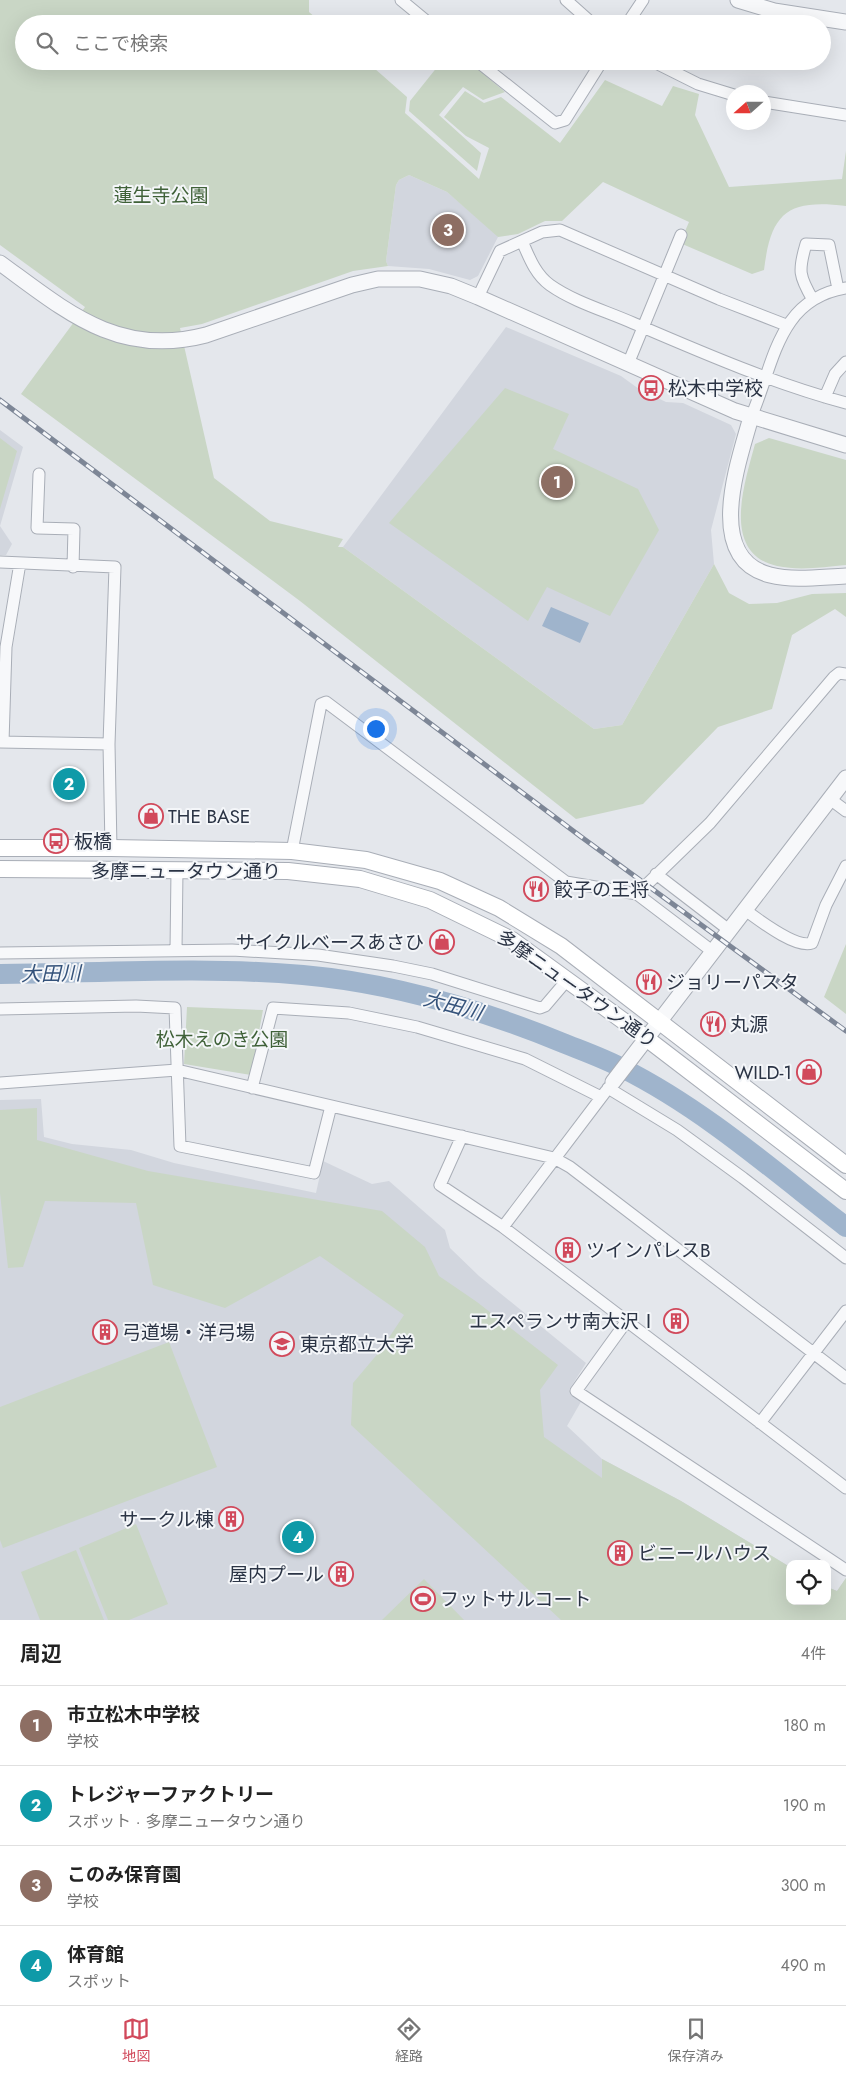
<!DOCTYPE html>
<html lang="ja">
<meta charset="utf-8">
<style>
body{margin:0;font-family:Jost,"Noto Sans JP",sans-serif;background:#f6f6f6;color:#222}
.controls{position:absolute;right:15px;bottom:15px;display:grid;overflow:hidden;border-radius:10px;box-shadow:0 5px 20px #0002}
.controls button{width:45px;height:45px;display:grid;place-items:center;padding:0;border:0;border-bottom:1px solid #e0e0e0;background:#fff;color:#222;font:25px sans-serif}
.compass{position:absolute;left:726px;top:85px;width:45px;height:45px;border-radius:50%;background:#fff;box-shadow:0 5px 20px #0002;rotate:249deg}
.you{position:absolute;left:375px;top:728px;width:18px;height:18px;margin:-12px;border:4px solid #fff;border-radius:50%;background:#1a73e8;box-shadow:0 0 0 8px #1a73e833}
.badge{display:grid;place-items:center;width:32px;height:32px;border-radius:50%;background:#d1495b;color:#fff;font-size:16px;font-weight:700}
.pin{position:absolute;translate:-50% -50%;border:2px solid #fff;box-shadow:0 1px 5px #0006}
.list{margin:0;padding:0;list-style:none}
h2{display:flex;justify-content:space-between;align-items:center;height:65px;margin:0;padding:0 20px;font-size:21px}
h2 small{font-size:16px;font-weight:400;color:#767676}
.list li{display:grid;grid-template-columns:32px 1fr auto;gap:15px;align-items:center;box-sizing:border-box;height:80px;padding:0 20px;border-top:1px solid #e0e0e0}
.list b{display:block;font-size:19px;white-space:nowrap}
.list p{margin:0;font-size:16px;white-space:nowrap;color:#767676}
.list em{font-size:16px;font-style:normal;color:#767676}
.icon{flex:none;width:28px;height:28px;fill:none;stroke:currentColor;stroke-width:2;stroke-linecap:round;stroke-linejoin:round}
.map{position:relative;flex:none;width:846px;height:1620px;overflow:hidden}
.search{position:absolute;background:#fff;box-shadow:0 5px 20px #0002;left:15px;right:15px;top:15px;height:55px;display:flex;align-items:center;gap:12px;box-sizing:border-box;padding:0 18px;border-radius:28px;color:#767676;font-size:19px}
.sheet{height:385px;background:#fff}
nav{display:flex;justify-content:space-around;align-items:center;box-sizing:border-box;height:70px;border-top:1px solid #e0e0e0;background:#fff;font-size:14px;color:#767676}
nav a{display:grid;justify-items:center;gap:2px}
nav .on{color:#d1495b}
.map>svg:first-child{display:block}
.built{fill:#d2d6de}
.green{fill:#c9d6c5}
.water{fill:#9fb4cc}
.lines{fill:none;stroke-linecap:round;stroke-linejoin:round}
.river{stroke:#9fb4cc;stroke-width:20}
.minor-casing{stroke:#a9aeb7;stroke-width:13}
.tertiary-casing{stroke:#a9aeb7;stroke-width:17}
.secondary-casing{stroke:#a9aeb7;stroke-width:18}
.minor{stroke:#f7f8fa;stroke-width:11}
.tertiary{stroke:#f7f8fa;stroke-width:15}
.secondary{stroke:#fff;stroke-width:16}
.rail-casing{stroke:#7d8696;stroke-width:5}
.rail{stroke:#f4f6f9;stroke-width:3;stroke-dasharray:9;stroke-linecap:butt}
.labels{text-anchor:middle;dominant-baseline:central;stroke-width:4;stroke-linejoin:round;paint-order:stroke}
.park-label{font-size:19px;fill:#3f6138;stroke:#f4f6f9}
.poi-label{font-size:19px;fill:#2b3445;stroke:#f4f6f9;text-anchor:start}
.street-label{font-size:19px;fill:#2b3445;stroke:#f4f6f9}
.water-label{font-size:20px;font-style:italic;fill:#34527a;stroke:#f4f6f9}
</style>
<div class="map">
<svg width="846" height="1620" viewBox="0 0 846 1620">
<rect width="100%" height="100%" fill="#e4e7ec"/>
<!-- built -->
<path class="built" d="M409,175L447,192L496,234L498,237L478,276L470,280L429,269L388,266L386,261L396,185L399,180Z
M506,327L621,376L639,389L666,402L683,403L731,425L736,434L711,530L714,564L622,725L594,729L343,547Z
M0,430L23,447L0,526L12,544L6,555H0Z
M41,1099L44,1137L72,1144L131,1150L174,1163L316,1193L323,1161L372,1184L389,1181L445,1230L450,1248L479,1276L586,1363L569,1390L582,1400L567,1426L602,1459L681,1501L790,1567V1601H827V1587L837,1591L846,1578V1620H0V1100Z"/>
<!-- green -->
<path class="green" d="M0,0H309V12L323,24H24V61H366L407,97L405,113L479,179L489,148L466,136L444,117L465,91L484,103L501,97L560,143L605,80L662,106L673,86L699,94L695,115L729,187L842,179L846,151V206C788,199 771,212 764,270L752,274L680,243L689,222L603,182L562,221H545L518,234L498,237L447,192L409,175L399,180L396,185L386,261L388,266L353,271L202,324L180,328L214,478L270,521L343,539L338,547H343L594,729L622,725L714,564L729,593L749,604L777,603L812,594L846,593V617L835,609L792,635L772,709L718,727L643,804L576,819L300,601L21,394L85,307L0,245Z
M442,61H468L505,92L483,100L463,87L439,115L481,153L477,171L409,111L410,101Z
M505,388L569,414L553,449L638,489L659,530L610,616L547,587L528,621L389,523Z
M0,438L17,451L0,509Z
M769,438L846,460V565C824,567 800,571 777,566C720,553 745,482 755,444Z
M846,944V1014L824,997Z
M187,1007L263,1010L251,1075L184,1064Z
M37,1108V1140L148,1171L382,1211L425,1247L439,1276L477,1302L558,1365L540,1390L544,1437L602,1478V1459L681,1501L790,1567V1601H827V1587L837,1591L846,1578V1620H561L351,1425L353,1383L380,1351L404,1315L320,1256L225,1308L153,1285L136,1203L45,1201L23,1267L8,1268L0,1193V1110Z
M169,1342L217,1467L3,1548L0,1540V1407Z
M136,1524L168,1604L129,1620H108L79,1548Z
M76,1550L104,1620H40L21,1572Z
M424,1579L464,1620H382Z"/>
<!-- water -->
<path class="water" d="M551,607L589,623L580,643L542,626Z"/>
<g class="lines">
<!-- river -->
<path class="river" d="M0,974C100,973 203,966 303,975C392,983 480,1009 563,1043C583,1051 603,1058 622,1068C704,1109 775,1172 846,1227"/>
<defs>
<path id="minor" d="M401,0L430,24
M566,0L593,24
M627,24L643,0
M477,61L555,123L565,120L602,61
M652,61L698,84L734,95
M764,102L846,115
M522,241C529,257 535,274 550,285C574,302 606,311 633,323C703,353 772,383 846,403
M478,297L500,251L542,232L560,230L719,299L786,325
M813,300C799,276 798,271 806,244L829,245L838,289
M628,364L681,235
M825,397L835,374L846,362
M751,417C774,365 777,299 846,288
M39,474L37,528L74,529L73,567
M0,562L115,567L109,744L111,848
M0,742L109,744
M3,742L6,647L20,563
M830,799L846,811
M292,851L321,704L326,702L566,882L637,894L712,951
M656,874L729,930
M637,894L710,823L834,677L839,673L846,674
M745,910C759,920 796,949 812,943L826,905L846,866
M176,950L177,870
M0,953L232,950L318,955L393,966L432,974L540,1008L545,1006L568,979
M0,1009L136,1006L175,1008L180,1146L314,1173L331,1106
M0,1083L177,1070L554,1158L570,1167L846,1378
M252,1088L273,1008L349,1013L417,1027L525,1059L601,1097
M608,1088L677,1130L743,1178L846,1258
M462,1136L440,1185L503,1227L846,1488
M503,1227L606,1091
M626,1322L576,1391L846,1570
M760,1423L846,1311"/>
<path id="tertiary" d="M738,0L774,11L846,22
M0,263C66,311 118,358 206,335L352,285L378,279H420L451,286L478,297L735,411L846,445
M751,417C739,461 703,558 770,575C794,581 821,577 846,576
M613,1082L846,778"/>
<path id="secondary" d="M0,848H111L292,851L366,860L440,881L499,908L561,946L846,1165
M0,869L288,871L360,879L430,900L512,940L629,1025L846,1191"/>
</defs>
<!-- minor casing -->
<use href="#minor" class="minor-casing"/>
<!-- tertiary casing -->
<use href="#tertiary" class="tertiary-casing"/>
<!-- secondary casing -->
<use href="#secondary" class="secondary-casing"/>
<!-- minor -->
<use href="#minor" class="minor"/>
<!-- tertiary -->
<use href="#tertiary" class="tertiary"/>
<!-- secondary -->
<use href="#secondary" class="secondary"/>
<defs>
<path id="rail" d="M0,400L580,836L846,1031"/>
</defs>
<!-- rail casing -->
<use href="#rail" class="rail-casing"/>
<!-- rail -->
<use href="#rail" class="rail"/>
</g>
<!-- icons -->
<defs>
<symbol id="bus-ring" viewBox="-11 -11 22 22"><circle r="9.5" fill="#f4f6f9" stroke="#d1495b" stroke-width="1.5"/><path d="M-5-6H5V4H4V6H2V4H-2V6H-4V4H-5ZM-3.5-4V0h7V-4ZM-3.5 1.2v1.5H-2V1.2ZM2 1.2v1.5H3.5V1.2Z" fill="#d1495b"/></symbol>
<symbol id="shop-ring" viewBox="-11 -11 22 22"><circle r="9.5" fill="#f4f6f9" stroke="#d1495b" stroke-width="1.5"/><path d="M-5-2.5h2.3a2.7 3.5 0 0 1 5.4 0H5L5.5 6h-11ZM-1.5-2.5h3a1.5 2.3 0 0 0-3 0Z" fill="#d1495b"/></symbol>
<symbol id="restaurant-ring" viewBox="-11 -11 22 22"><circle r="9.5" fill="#f4f6f9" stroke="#d1495b" stroke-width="1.5"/><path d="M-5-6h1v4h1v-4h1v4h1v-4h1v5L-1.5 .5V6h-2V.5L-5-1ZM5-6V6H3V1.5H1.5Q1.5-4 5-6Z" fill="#d1495b"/></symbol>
<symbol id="building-ring" viewBox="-11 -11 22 22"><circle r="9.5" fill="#f4f6f9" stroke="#d1495b" stroke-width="1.5"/><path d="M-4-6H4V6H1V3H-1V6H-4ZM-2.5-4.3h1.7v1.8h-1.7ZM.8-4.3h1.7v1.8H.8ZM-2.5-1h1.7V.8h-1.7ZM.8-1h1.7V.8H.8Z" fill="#d1495b"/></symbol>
<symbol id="university-ring" viewBox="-11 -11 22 22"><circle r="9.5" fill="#f4f6f9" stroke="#d1495b" stroke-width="1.5"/><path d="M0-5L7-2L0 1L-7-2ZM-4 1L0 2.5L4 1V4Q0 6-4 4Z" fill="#d1495b"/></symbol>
<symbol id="stadium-ring" viewBox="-11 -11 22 22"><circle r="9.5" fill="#f4f6f9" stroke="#d1495b" stroke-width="1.5"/><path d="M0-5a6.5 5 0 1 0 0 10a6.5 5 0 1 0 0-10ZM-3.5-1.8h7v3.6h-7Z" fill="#d1495b"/></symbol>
</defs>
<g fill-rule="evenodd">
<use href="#bus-ring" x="637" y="374" width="28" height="28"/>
<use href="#shop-ring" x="137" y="802" width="28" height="28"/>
<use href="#bus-ring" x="42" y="827" width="28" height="28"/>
<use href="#restaurant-ring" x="522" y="875" width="28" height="28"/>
<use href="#shop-ring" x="428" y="928" width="28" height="28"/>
<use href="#restaurant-ring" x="635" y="968" width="28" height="28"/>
<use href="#restaurant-ring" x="699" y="1010" width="28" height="28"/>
<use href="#shop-ring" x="795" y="1058" width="28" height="28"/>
<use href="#building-ring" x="554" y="1236" width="28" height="28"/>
<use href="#building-ring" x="662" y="1307" width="28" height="28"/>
<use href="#building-ring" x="91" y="1318" width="28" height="28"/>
<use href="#university-ring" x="268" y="1330" width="28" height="28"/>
<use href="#building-ring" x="217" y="1505" width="28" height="28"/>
<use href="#building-ring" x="606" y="1539" width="28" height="28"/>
<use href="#building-ring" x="327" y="1560" width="28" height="28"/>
<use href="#stadium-ring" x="409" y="1585" width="28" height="28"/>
</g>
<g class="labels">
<!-- park labels -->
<g class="park-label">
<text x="161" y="195">蓮生寺公園</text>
<text x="222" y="1039">松木えのき公園</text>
</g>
<!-- poi labels -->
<g class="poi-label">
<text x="668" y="388">松木中学校</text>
<text x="168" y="816">THE BASE</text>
<text x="74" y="841">板橋</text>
<text x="554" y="889">餃子の王将</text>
<text x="424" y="942" text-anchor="end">サイクルベースあさひ</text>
<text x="666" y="982">ジョリーパスタ</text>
<text x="730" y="1024">丸源</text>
<text x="792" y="1072" text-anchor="end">WILD-1</text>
<text x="586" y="1250">ツインパレスB</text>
<text x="658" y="1321" text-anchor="end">エスペランサ南大沢Ⅰ</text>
<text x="122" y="1332">弓道場・洋弓場</text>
<text x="300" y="1344">東京都立大学</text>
<text x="214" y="1519" text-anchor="end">サークル棟</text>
<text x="638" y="1553">ビニールハウス</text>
<text x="324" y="1574" text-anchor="end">屋内プール</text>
<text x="440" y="1599">フットサルコート</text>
</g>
<!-- street labels -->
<g class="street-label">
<text x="186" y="871">多摩ニュータウン通り</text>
<text transform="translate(577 989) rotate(35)">多摩ニュータウン通り</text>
</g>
<!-- water labels -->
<g class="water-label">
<text transform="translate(51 974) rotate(-1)">大田川</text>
<text transform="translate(453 1006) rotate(15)">大田川</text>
</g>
</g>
</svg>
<div class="controls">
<button><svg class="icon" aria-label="locate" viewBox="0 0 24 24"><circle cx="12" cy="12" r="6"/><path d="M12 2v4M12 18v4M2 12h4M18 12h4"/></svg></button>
</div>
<svg class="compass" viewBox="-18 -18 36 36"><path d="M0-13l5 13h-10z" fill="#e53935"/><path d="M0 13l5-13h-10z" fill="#767676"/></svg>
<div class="you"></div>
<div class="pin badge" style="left:557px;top:482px;background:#8d6e63">1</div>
<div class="pin badge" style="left:69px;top:784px;background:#0f9aa8">2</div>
<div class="pin badge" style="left:448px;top:230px;background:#8d6e63">3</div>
<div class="pin badge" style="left:298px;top:1537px;background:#0f9aa8">4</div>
<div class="search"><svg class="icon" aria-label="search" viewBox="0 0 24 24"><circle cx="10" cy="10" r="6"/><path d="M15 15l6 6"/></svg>ここで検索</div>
</div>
<section class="sheet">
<h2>周辺<small>4件</small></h2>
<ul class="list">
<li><span class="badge" style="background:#8d6e63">1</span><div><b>市立松木中学校</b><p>学校</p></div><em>180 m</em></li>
<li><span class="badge" style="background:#0f9aa8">2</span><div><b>トレジャーファクトリー</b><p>スポット · 多摩ニュータウン通り</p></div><em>190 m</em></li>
<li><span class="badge" style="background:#8d6e63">3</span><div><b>このみ保育園</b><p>学校</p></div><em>300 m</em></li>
<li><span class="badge" style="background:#0f9aa8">4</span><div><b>体育館</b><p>スポット</p></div><em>490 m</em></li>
</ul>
</section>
<nav>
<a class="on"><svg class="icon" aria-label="map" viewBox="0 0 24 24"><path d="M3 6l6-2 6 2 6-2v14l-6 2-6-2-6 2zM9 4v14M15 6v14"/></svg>地図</a>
<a><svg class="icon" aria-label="directions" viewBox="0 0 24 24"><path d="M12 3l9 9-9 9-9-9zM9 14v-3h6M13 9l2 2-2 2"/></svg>経路</a>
<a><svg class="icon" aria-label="saved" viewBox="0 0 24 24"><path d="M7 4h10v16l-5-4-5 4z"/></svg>保存済み</a>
</nav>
